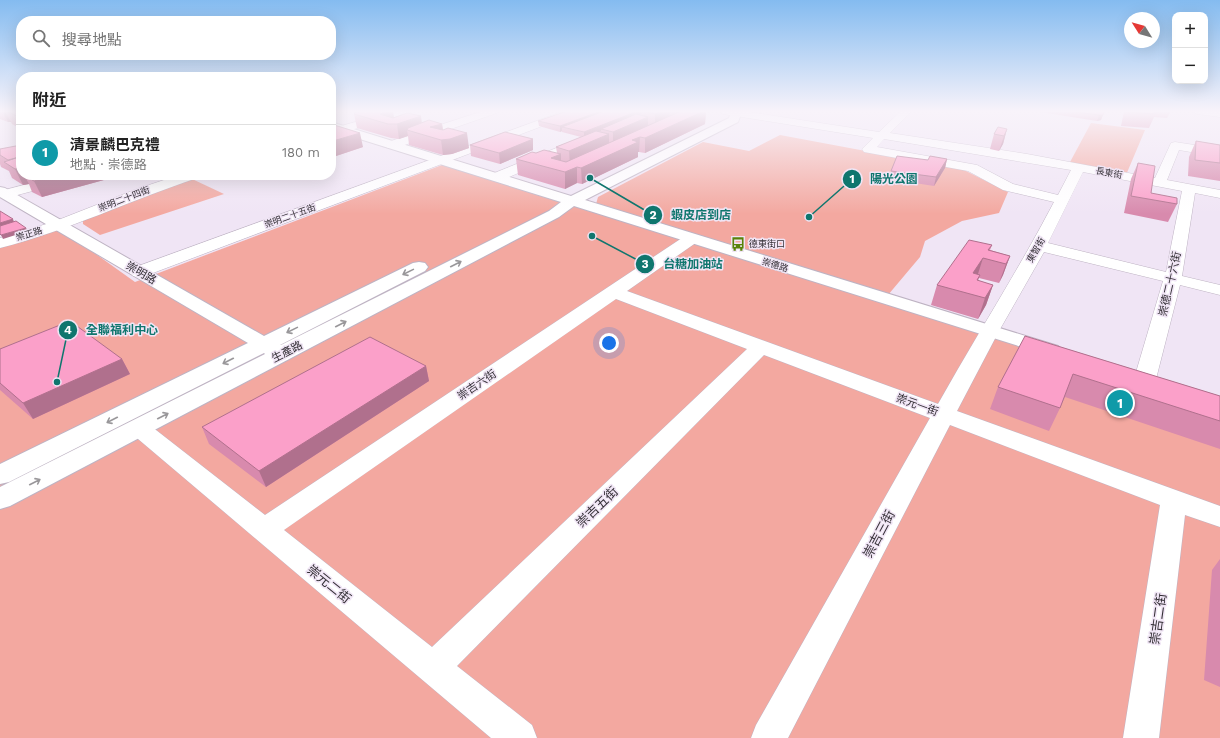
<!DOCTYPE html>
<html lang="zh-TW">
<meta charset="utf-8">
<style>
body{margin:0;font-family:"Work Sans","Noto Sans TC",sans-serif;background:#f2f2f2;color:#222}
.controls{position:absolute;right:12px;top:12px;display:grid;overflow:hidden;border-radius:8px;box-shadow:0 4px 16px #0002}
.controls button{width:36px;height:36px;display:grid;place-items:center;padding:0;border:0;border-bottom:1px solid #e0e0e0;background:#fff;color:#222;font:20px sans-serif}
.compass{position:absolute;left:1124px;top:12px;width:36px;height:36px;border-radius:50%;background:#fff;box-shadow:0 4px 16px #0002;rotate:307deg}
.you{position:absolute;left:609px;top:343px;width:14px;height:14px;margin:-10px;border:3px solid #fff;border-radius:50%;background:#1a73e8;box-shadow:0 0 0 6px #1a73e833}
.badge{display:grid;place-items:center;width:26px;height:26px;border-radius:50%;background:#b45309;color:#fff;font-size:13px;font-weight:700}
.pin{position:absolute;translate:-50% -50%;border:2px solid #fff;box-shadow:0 1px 4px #0006}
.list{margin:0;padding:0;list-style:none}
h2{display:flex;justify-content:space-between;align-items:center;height:52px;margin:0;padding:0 16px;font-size:17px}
h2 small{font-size:13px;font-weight:400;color:#767676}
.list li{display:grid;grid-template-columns:26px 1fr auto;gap:12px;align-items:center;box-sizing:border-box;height:56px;padding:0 16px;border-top:1px solid #e0e0e0}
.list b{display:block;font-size:15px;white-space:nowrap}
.list p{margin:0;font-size:13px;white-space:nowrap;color:#767676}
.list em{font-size:13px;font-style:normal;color:#767676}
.icon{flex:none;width:22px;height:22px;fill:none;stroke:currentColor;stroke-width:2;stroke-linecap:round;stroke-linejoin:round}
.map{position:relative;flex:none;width:1220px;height:738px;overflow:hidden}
.search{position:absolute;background:#fff;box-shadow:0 4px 16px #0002;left:16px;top:16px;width:320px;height:44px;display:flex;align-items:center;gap:10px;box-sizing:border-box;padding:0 14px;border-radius:16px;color:#767676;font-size:15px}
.panel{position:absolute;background:#fff;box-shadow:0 4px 16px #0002;left:16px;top:72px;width:320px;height:108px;border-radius:16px}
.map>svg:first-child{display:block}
.green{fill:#f3a8a0}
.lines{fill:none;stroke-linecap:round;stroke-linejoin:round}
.minor-casing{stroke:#beb3c3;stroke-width:1}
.tertiary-casing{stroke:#beb3c3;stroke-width:2}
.minor{fill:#fff;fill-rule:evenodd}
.tertiary{fill:#fff;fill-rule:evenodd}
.wall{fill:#d88aad}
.shaded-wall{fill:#b0708d}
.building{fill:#fba0c9;stroke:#b0708d}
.oneway{stroke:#99979a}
.labels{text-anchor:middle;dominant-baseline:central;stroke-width:3;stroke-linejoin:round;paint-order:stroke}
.far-street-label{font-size:9px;fill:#332f35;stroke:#f0e5f5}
.far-poi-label{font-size:9px;fill:#332f35;stroke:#f0e5f5;text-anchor:start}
.street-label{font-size:11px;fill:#332f35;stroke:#f0e5f5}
.near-street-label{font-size:13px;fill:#332f35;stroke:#f0e5f5}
.leader{fill:none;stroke:#0f766e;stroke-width:1.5}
.callout-dot{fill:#0f766e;stroke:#f0e5f5;stroke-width:1.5}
.mark-label{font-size:12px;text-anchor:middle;font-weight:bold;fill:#fff}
.callout-label{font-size:12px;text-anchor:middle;font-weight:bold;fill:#0f766e;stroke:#f0e5f5;stroke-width:3;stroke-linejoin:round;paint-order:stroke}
</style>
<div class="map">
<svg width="1220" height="738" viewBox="0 0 1220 738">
<rect width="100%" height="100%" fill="#f0e5f5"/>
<!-- green -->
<path class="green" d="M1091,123L1145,130L1126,175L1069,164Z
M780,135L962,169L1008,192L999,213L962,221L925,241L920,257L888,295L596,204L598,197L703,142L749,151Z
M442,165L1220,405V738H0V247L54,229L86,247L135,282Z
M190,178L224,194L100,235L83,224V220Z"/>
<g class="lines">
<defs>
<path id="minor" d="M394,111H409L408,113L331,136V129Z
M483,111H498L497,113L396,148H388L386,145L388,142Z
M564,111H578L577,113L145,276L139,277L133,276L130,272L133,268Z
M718,111H742L879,132L901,111H912L890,133L1027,154L1155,178L1171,143L1175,142L1220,149V157L1179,150L1167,180L1220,190V198L1195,193L1182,276L1220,285V295L1180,285L1156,379L1153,384L1145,385L1137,384L1134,379L1163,281L1044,252L999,331L957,411L1220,506V527L1185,515L1159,738H1123L1160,505L950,425L788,738H751L756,725L930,418L764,355L457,666L532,725L537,738H491L131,433L127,428L131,423L139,420L147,423L265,515L685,236L691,234L697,236L699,239L697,242L627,291L938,404C976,336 1018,271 1054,202L1003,190L968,171L864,152L862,149L873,138L723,114ZM884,139L1071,170L1058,195L1013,184L977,165L877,147ZM1083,172L1182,191L1166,272L1048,243ZM616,299L747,349L432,647L284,530Z
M1192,111H1220V117L1197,114Z
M584,137L588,139L590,141L588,143L502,180H492L490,177L492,174Z
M62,175H84L82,178L6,198L0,195L1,191Z
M179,175H199L197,178C131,200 67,231 0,248V238L53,222L137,189Z"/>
<path id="tertiary" d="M731,111H742L738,122L585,200L1058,346L1062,350L1058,354L1051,356L1044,354L574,206L559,217L10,506L0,509V487L265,354L264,353L9,482L0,484V464L248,343L0,197V187L5,188L264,336L413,263L419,262L425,263L428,267L425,271L280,345H281L549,211L561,202L331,130V122L571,196L729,118Z"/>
</defs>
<!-- minor casing -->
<use href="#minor" class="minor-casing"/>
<!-- tertiary casing -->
<use href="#tertiary" class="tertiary-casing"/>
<!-- minor -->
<use href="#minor" class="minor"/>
<!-- tertiary -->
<use href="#tertiary" class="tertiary"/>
</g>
<!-- wall -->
<path class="wall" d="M0,111H21V129L12,124L11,122H8L0,119Z
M567,111H706L705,124L645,153L639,152H638V157L582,184L577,183L565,189L518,175L516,159L536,153H557L556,147L581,137L562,132V131L560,132L539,126L538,121Z
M1022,111H1034L1033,112Z
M1034,111H1104L1101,120L1097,121Z
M1124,111H1171L1167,118L1154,117L1149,128L1121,126Z
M354,114L394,117L422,123L442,124L443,130L469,148L452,154L443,155L409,145L408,136L399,139L391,138L357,128Z
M331,124L363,147L336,156L331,154Z
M1007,129L1003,144L999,151L990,149L994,134Z
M533,139V150L500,164L471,156L470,145Z
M1196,141L1220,145V181L1188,176L1189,157Z
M0,149L122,175L42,197L32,192L29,184L23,185L12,178L9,171L1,167L0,164Z
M947,159L945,168L934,186L889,179L891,171L928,160Z
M1138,163L1151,193L1177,204L1168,222L1124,213L1131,179Z
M992,245L990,250L1010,256L1003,275L999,283L979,278L978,281L993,285L986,305L978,319L931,305L937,285Z
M1025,336L1220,396V449L1065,397L1060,408L1049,431L990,409L998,387Z
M0,349L122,359L130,374L33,419L0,390Z
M426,366L429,381L266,487L209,444L202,427Z
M1220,559V687L1204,680L1212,570Z"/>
<!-- shaded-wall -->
<path class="shaded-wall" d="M2,111H5L11,122H8Z
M390,111H393L395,124L380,114Z
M601,111H614L562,127V131L560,132V126Z
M638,111H650H642L641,114L604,130L601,129V131L584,138V132Z
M664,111H670L669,122L655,128V114Z
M704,111H706L705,124L645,153V138Z
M1099,115H1103L1101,120L1097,121Z
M421,116L423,131L407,130L408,136L399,139L397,124Z
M648,117V131L613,147V132Z
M442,124L444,138L430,127Z
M1007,129L1003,144L999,151L1004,136Z
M360,133L363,147L336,156L333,141Z
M467,133L469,148L452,154L443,155L441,140Z
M609,134V149L570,166L569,151Z
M640,137L639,152H638V157L582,184L581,168L632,140Z
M533,139V150L500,164L499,153Z
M561,154V170L551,158Z
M19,157L21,161V175H122L42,197L34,181L24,175L29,184L23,185L15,169L11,166L8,160Z
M947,159L945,168L934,186L936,177Z
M577,167V183L565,189V172Z
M13,219L14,222L0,226V223Z
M26,228L28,231L3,239L1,235Z
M1010,256L1003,275L999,283L1006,264Z
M983,258L977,277L973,273Z
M993,285L986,305L978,319L985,298Z
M122,359L130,374L33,419L23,403Z
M426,366L429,381L266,487L259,471Z"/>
<!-- building -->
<path class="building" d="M6,111H21V118Z
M362,111H390L380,114L393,118L407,113L421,116L397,124H388L354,114L356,112Z
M567,111H601L560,126L538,121Z
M604,111H638L584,132L562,127Z
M642,111H664L655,114Z
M681,111H704L645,138L640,137L632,140L638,142L581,168L577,167L565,172L516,159L532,152L536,153L544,150L561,154L551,158L566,162Z
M1068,111H1104L1103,115H1099Z
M1127,111H1155V114L1127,112Z
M636,114L648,117L613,132L601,129Z
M429,120L442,124L430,127L443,130L448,128L467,133L450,139L441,140L407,130L408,128Z
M331,124L360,133L333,141L331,140Z
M998,127L1007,129L1004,136L994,134Z
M596,131L609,134L569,151L556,147Z
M505,132L533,139L499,153L470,145Z
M1196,141L1220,145V163L1195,160Z
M21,145V168L15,169L4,162L19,157L8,160L0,155V149Z
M897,156L928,160L930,156L947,159L936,177L891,171Z
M1138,163L1155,166L1151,193L1177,198V204L1131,196Z
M24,175H56L34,181Z
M0,211L13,219L0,223Z
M16,221L26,228L1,235L0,234V226Z
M969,240L992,245L988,250L1010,256L1006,264L983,258L973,273L980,275L977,280L993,285L985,298L937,285Z
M70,321L122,359L23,403L0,383V349Z
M1025,336L1220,396V421L1073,374L1060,408L998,387Z
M370,337L426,366L259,471L202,427Z"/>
<!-- one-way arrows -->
<defs><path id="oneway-shaft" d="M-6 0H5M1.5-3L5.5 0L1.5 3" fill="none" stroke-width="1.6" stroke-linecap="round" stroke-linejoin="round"/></defs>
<g class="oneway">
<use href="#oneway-shaft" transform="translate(456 264) rotate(-27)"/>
<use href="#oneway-shaft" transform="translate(408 272) rotate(154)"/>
<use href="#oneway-shaft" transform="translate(341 324) rotate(-27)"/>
<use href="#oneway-shaft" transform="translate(292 330) rotate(154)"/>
<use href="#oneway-shaft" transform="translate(228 361) rotate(153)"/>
<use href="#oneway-shaft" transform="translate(163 416) rotate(-27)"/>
<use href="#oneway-shaft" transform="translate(112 420) rotate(153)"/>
<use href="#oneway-shaft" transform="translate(35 482) rotate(-27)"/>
</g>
<!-- sky -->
<linearGradient id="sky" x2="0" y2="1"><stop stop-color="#84bbf0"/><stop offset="0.52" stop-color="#f8f3fa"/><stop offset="1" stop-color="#f8f3fa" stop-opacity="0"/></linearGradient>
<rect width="1220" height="214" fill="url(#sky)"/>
<!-- icons -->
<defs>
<symbol id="bus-bare" viewBox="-9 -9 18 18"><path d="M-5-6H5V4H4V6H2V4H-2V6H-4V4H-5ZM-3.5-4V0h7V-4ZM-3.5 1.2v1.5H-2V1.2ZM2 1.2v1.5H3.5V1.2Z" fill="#588209" stroke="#f0e5f5" stroke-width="2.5" paint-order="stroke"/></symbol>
</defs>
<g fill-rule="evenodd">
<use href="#bus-bare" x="728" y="234" width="20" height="20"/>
</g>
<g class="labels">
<!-- far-street labels -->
<g class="far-street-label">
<text transform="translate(1109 173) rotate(10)">長東街</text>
<text transform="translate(124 199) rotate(-21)">崇明二十四街</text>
<text transform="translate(290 216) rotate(-20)">崇明二十五街</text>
<text transform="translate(29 234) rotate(-17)">崇正路</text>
<text transform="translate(1036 250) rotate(-60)">東智街</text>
<text transform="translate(775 265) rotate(17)">崇德路</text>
</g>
<!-- far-poi labels -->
<g class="far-poi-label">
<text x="749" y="244">德東街口</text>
</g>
<!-- street labels -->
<g class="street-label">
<text transform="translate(141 273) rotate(30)">崇明路</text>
<text transform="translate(1170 284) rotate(-77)">崇德二十六街</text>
<text transform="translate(287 352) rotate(-27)">生產路</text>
<text transform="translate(477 385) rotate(-34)">崇吉六街</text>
<text transform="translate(917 405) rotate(20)">崇元一街</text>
</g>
<!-- near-street labels -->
<g class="near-street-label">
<text transform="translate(597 507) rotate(-44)">崇吉五街</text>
<text transform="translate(879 534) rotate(-62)">崇吉三街</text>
<text transform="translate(329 584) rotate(39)">崇元二街</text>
<text transform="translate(1158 619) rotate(-82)">崇吉二街</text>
</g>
</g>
<!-- callouts -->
<path class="leader" d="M809 217L852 179M590 178L653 215M592 236L645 264M57 382L68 330"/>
<g class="callout-dot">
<circle cx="809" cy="217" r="4"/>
<circle cx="590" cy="178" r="4"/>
<circle cx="592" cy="236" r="4"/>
<circle cx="57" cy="382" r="4"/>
<circle cx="852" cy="179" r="10"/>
<circle cx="653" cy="215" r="10"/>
<circle cx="645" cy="264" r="10"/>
<circle cx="68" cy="330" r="10"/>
</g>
<g class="mark-label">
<text x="852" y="183">1</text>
<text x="653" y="219">2</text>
<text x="645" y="268">3</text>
<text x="68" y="334">4</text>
</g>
<g class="callout-label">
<text x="894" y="183">陽光公園</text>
<text x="701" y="219">蝦皮店到店</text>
<text x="693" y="268">台糖加油站</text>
<text x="122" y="334">全聯福利中心</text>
</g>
</svg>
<div class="controls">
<button>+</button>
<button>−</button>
</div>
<svg class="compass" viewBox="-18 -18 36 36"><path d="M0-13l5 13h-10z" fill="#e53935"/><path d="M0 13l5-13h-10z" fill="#767676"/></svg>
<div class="you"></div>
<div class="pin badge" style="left:1120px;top:403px;background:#0f9aa8">1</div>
<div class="search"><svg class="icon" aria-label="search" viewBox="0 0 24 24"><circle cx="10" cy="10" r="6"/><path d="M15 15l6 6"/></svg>搜尋地點</div>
<section class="panel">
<h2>附近<small></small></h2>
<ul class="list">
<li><span class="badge" style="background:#0f9aa8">1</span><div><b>清景麟巴克禮</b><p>地點 · 崇德路</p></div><em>180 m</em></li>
</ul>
</section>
</div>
